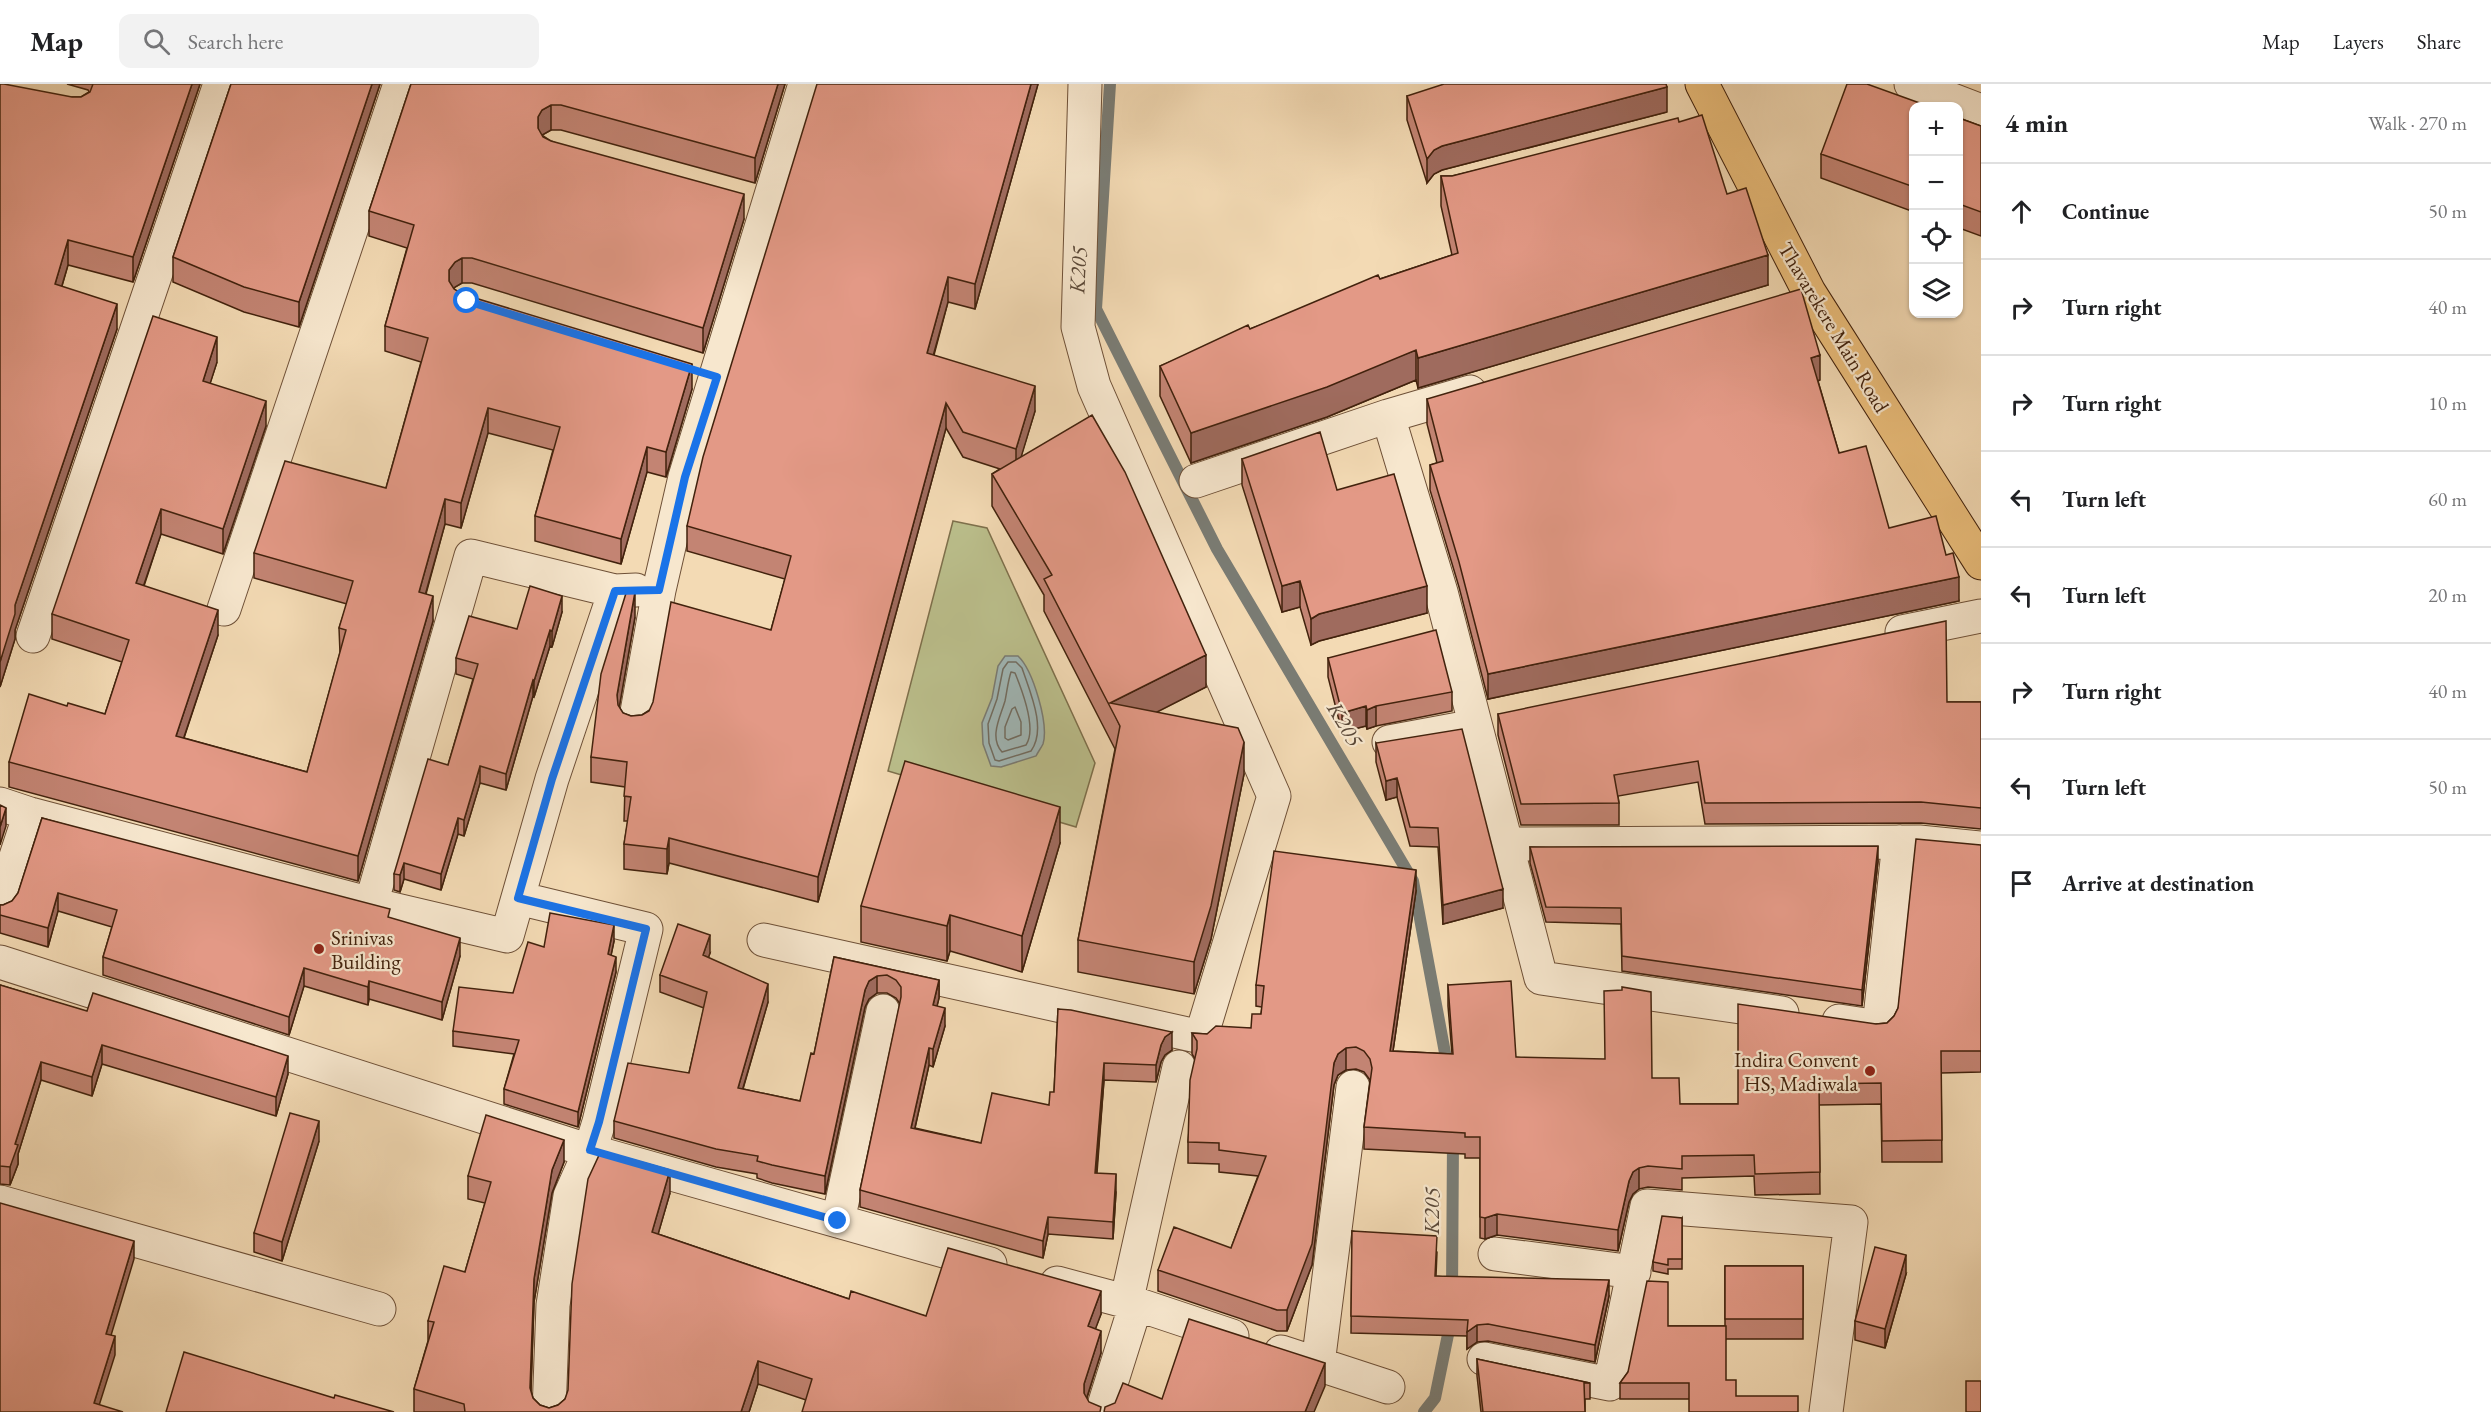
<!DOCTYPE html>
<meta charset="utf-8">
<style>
body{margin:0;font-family:"EB Garamond",serif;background:#f2f2f2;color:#202124}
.controls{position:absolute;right:18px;top:18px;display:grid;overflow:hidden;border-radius:12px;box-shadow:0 2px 4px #0004}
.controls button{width:54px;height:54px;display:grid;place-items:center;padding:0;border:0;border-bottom:2px solid #e0e0e0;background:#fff;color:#202124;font:30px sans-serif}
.stop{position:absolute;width:18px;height:18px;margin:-14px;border:4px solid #1a73e8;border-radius:50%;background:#fff}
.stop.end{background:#1a73e8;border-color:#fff;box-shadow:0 2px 6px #0008}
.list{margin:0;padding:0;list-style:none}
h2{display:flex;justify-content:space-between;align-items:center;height:78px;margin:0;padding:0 24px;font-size:26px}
h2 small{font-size:20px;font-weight:400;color:#757577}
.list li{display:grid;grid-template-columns:39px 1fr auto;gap:18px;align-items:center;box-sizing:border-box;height:96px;padding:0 24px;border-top:2px solid #e0e0e0}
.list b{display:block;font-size:22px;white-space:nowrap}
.list em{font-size:20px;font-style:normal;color:#757577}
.icon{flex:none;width:33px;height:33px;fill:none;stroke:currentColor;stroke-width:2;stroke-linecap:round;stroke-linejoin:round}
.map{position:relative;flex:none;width:1981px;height:1328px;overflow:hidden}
header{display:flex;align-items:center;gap:36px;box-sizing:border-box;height:84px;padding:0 30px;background:#fff;border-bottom:2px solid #e0e0e0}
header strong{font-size:28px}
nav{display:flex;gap:33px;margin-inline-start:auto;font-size:21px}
.search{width:420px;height:54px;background:#f2f2f2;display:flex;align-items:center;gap:15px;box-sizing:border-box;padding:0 21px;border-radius:12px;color:#757577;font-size:22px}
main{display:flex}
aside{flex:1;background:#fff}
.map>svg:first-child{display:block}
.green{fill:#bbbf8c;stroke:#7e704c;stroke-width:1.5}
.water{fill:#a0b8b8;stroke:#7a7c74;stroke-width:1.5}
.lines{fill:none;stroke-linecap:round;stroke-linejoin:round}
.shore{stroke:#716d62;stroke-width:1.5}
.stream{stroke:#7a7c74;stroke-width:12}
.minor-casing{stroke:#6e5037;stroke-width:35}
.major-casing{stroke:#42220d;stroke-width:35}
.minor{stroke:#f7e7ce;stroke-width:33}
.major{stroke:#eabd7a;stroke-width:33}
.wall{fill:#c38473;stroke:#42220d;stroke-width:1.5}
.shaded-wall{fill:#9f6b5e;stroke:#42220d;stroke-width:1.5}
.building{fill:#e39986;stroke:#42220d;stroke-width:1.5}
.route{stroke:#1a73e8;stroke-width:8}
.poi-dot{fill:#8f2418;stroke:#f7e7ce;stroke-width:2}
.labels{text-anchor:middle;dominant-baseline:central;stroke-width:4.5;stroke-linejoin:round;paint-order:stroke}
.street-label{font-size:21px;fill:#42220d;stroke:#f7e7ce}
.poi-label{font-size:21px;fill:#42220d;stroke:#f7e7ce;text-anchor:start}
.water-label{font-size:22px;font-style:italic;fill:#5a4838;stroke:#f7e7ce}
</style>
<header>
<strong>Map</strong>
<div class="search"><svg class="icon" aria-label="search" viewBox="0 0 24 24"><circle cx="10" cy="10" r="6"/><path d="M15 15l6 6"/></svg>Search here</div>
<nav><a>Map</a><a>Layers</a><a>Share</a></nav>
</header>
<main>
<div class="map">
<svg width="1981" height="1328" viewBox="0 0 1981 1328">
<rect width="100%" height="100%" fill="#f3dab4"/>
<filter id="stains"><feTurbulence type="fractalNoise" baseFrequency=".00333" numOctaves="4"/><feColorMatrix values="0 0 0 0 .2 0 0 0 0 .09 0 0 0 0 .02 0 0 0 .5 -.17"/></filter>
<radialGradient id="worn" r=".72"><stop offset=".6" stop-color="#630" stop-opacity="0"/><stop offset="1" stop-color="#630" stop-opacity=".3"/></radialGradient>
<!-- green -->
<path class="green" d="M953,437L987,444L1095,679L1076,743L888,687Z"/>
<!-- water -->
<path class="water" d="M1005,572H1018C1033,586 1049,640 1043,660C1041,664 1038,668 1036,672L1001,683L991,682L983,660L982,639L992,614L998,582Z"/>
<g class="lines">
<!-- shore -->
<path class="shore" d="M1008,578H1016L1022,584C1030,608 1047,645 1031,667L999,677L995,676L989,659L988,640L997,615L1003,585Z
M1011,588L1015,589C1022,606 1037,645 1026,661L1002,668C989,653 1000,634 1005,617C1007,607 1008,597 1011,588Z
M1015,623L1021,638V651L1008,656L1005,654V643L1012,625Z"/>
<!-- stream -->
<path class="stream" d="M1110,0L1096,225L1217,465L1413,797L1448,985
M1452,1209L1453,1056
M1424,1328L1435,1314L1451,1236"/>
<defs>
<path id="minor" d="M1911,0L1981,27
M1388,332L1441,508L1541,894L1782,929
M1196,397L1388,332L1470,308
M224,525L400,0
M1902,548L1981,532
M33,552L220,0
M635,639L659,506L685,393L805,0
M1389,658L1475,642
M0,720L30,730L371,820L507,852L552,695L615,507
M1506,760L1919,758L1981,764
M371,820L471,472L615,507L636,506
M0,821L30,730
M764,856L1201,953L1274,712L1094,302L1078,243L1085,0
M0,878L590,1067L599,1038L646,845L518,814
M1839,937L1879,943L1899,758
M0,1118L379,1225
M838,1137L883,927
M1495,1170L1634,1188
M1057,1199L1136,1220
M1126,1219L1179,983
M1281,1268L1388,1303
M1484,1275L1610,1300L1647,1122L1851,1138L1826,1328
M1318,1280L1353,1003
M549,1328L553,1221L570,1112L590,1067L990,1180
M1102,1328L1136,1220L1232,1252"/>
<path id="major" d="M1702,0L1809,208L1981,479"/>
</defs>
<!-- minor casing -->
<use href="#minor" class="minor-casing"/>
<!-- major casing -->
<use href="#major" class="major-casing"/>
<!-- minor -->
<use href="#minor" class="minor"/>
<!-- major -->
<use href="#major" class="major"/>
</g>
<!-- wall -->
<path class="wall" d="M67,0H200L133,198L68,181L62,202L117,245L15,546V555L0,603L72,13H81L89,8L88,6Z
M231,0H380L299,243L244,228L173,198V173Z
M411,0H785L755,99L561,46H551L542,51L551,57L744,135L703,269L472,199H462L455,203L453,205L462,210L692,305L666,393L647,388L621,480L535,457V432L553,366L488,349L461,444L445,440L426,510L433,537L358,797L9,703V678L67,622L105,630L122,578L52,555V530L217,278L210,299L266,342L223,470L161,450L144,502L218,551L184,654L307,688L340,569L339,544L347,520L254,494V469L386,404L421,278L385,267V242L407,164L369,152V127Z
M1038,0L975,225L948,218L934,271L1035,327L1021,372L1206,603L1156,628L1244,690L1211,855L1194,910L1078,888V856L1115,665L1044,527V511L992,422V390L1000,385L963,373L946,344L818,818L669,779L667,790L624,785V760L628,737H624L625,703L591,698V673L635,533L619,623L623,629L631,632L642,631L771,546L785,495L687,467V442Z
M1407,12L1667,28L1442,86L1434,90L1427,99L1407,36Z
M1914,22V128L1821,94V70Z
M1959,34L1981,42V152L1959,144Z
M1679,38L1727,110L1768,201L1418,304L1416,296L1327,333L1191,379L1160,312V282L1250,245L1380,195L1452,171L1441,122V92H1452Z
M1820,296L1818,297L1839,369L1889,444L1946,471L1959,517L1488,615L1459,503L1430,406V381L1437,379L1427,340V315Z
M1242,375L1337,406L1427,529L1319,557L1311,561L1300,523L1282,528L1242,401Z
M562,528L552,563L550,562L534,613L533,612L506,706L480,699L464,752L458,750L441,806L404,795L400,808L394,806V790L448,681L473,595L456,590V574L517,545Z
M1328,574L1452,608V627L1376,642L1367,645L1366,642L1342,648L1328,593Z
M1947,618H1981V745L1921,739L1705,740L1698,698L1618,712L1619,719V741H1521L1498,651V630Z
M1376,659L1503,824L1443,840L1438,763L1410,762L1397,713L1386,716L1376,678Z
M42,734L390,834L460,872L442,936L369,915L368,921L304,902L289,951L103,891V873L112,843L58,827L48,863L0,849V821H3L12,817L18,809Z
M1060,759L1022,888L950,867L947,877L861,858V822Z
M1981,761V988L1941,989L1942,1078H1882L1881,1020L1819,1021L1820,1110L1755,1111L1754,1092L1682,1094V1106L1648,1103L1639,1105L1633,1110L1629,1118L1618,1167L1497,1151L1485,1155L1480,1154V1074H1465V1070L1364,1065V1043L1370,996L1364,988L1356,985L1346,986L1338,991L1334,1001L1312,1181L1287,1247H1277L1158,1207V1186L1231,1164L1258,1092L1219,1088V1080L1188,1079V1058L1195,975L1192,970V949L1207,950L1251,944L1261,930L1262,923L1256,922V901L1416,807L1393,967L1452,970L1448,922V901L1516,973L1652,994L1680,1020H1738L1876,940L1887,939L1894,932Z
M1530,763L1878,777L1862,922L1622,887L1621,840L1546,838L1530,779Z
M614,857L611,871L616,888L578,1043L504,1020V1005L514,970L453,962V947L513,909L544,863Z
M710,869L708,874L768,918L743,1005L800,1017L814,970L834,873L939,896V914L937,922L945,942L933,983L929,981L915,1044L981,1059L1049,1021L1054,1008L1058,925L1172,966L1165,971L1161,978L1156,998L1104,996L1097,1089L1116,1108L1113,1155L1048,1150L1043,1174L860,1123V1106L900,920L896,914L887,909H877L869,915L865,923L825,1110L772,1099L757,1094V1090L716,1083L614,1054V1037L689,989L704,924L660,908V891Z
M0,901L288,990L276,1032L102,980L92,1012L41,996L18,1070V1080L10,1101L0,1100Z
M319,1057L282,1177L254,1168V1149Z
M564,1078L552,1109L534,1218L531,1307L533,1314L540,1321L549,1324L558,1321L565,1315L670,1109L658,1150L849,1215L926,1232L1101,1230L1095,1245L1101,1269L1087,1314L806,1316L758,1300L749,1328H414V1305L428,1257V1237L465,1188L485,1119L468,1115V1092Z
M1682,1134V1185H1668V1190L1653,1187V1178Z
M1352,1147L1437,1168L1436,1192L1609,1212L1595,1278L1488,1257L1477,1258L1467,1265V1252L1351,1249Z
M1725,1182H1803V1255H1726L1689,1315H1620V1299L1628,1288L1668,1242H1725Z
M1906,1190L1885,1264L1855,1256V1237Z
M1477,1275L1590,1299V1315H1585V1328H1481L1477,1292Z"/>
<!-- shaded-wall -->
<path class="shaded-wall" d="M192,0H200L133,198V173Z
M372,0H380L299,243V218Z
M778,0H785L755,99V74Z
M1031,0H1038L975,225V200Z
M1667,3V28L1442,86L1434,90L1427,99V75L1434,66L1442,62Z
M551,21V46L542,51L538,58V33L542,26Z
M744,110V135L703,269V244Z
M68,156V181L55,225V200Z
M1768,171V201L1418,304V274Z
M462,174V199L455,203L449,211V186L455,178Z
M948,193V218L927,294V269Z
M117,220V245L15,546V555L0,603V578L15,521Z
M217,253V278L203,322V297Z
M1416,266V296L1327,333L1191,379V349Z
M1820,271V296L1811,298V274Z
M692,280V305L666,393V368Z
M1035,302V327L1016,390V365Z
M266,317V342L223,470V445Z
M946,319V344L818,818V793Z
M488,324V349L461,444V419Z
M647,363V388L621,480V455Z
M445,415V440L419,533V508Z
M161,425V450L136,524V499Z
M1959,493V517L1488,615V590Z
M1300,497V523L1282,528V502Z
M1427,502V529L1319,557L1311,561V535L1319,530Z
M635,508V533L617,636V611Z
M433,512V537L358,797V772Z
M562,512V528L552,563V547Z
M218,526V551L176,677V652Z
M550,546V562L534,613V597Z
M1206,571V603L1120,647V642L1110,619Z
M533,596V612L506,706V690Z
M1366,622V642L1342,648V629Z
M1376,622V642L1367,645V626Z
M1244,658V690L1211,855L1194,910V878Z
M480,682V699L464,752V736Z
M1397,694V713L1386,716V697Z
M1060,723V759L1022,888V852Z
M6,724V742L0,761V743Z
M458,734V750L441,806V790Z
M669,754V779L667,790V765Z
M1878,762V777L1862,922V906Z
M404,779V795L400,808V791Z
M1416,786V807L1390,988V967Z
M1503,805V824L1443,840V821Z
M58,809V827L48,863V844Z
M950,831V867L947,877V842Z
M614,841V857L608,886V870Z
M710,851V869L703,889V871Z
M460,854V872L442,936V918Z
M616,873V888L578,1043V1028Z
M304,884V902L289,951V933Z
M877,892V909L869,915L865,923L825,1110V1092L865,906L869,897Z
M939,896V914L933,938V921Z
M369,897V915L368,921V903Z
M768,900V918L738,1021V1004Z
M945,924V942L933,983V965Z
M1172,948V966L1165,971L1161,978L1156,998V981L1161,961L1165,953Z
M102,961V980L92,1012V993Z
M929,964V981L911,1061V1044Z
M1346,964V986L1338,991L1334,1001L1312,1181L1287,1247V1226L1334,979L1338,970Z
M288,972V990L276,1032V1013Z
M41,978V996L18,1070V1080L10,1101V1083L15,1060Z
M1104,979V996L1095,1106V1089Z
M319,1037V1057L282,1177V1158Z
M564,1056V1078L552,1109L534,1218L530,1327L534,1195L552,1086Z
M1639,1084V1105L1633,1110L1629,1118L1618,1167V1146L1629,1097L1633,1088Z
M670,1086V1109L652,1171V1148Z
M1116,1090V1108L1113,1155V1138Z
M1497,1130V1151L1485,1155V1134Z
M1048,1133V1150L1043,1174V1157Z
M134,1157V1175L106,1268V1250Z
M1906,1171V1190L1885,1264V1245Z
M1609,1196V1212L1595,1278V1261Z
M1101,1207V1230L1088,1265V1242Z
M1477,1241V1258L1467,1265V1248Z
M1101,1247V1269L1084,1322V1328V1300Z
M115,1252V1271L97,1328L94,1319Z
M758,1277V1300L749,1328H741Z
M1325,1279V1302L1314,1328H1305Z"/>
<!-- building -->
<path class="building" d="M0,0H4L72,13H81L90,8L93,0H192L133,173L68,156L55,200L117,220L15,521V530L0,578Z
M231,0H372L299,218L244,203L173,173Z
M411,0H778L755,74L561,21H551L542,26L538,33V44L543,53L551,57L744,110L703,244L472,174H462L455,178L449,186V197L454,205L462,210L692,280L666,368L647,363L621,455L535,432L560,343L488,324L461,419L445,415L419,508L433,512L358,772L9,678L29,610L67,622L68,619L105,630L129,556L52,530L153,232L217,253L203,297L266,317L223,445L161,425L136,499L218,526L176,652L307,688L346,546L339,544L353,497L254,469L285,377L386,404L428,254L385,242L414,141L369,127Z
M817,0H1031L975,200L948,193L927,269L1035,302L1016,365L963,348L946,319L818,793L669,754L667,765L624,760L631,713L624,712L627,678L591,673L601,590L627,506L635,508L617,611L618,621L623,629L631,632L642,631L649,627L653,618L671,518L771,546L791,472L687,442L703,373Z
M1444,0H1666L1667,3L1442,62L1434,66L1427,75L1407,12Z
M1847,0H1867L1928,22H1914V103L1821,70Z
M1702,31L1727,110L1746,104L1768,171L1418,274L1416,266L1327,303L1191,349L1160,282L1248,241L1250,245L1378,191L1380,195L1458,169L1441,92H1452L1678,34L1679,38Z
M1959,34L1981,42V128L1959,120Z
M1801,205L1820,271L1811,274L1839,369L1866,362L1889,444L1936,432L1946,471L1953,469L1959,493L1488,590L1459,478L1430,381L1443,377L1427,315Z
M1092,331L1125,388L1206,571L1110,619L1238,644L1244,658L1211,822L1194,878L1078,856L1120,642L1044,495L1052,491L992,390Z
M1320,348L1337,406L1394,390L1427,502L1319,530L1311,535L1300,497L1282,502L1242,375Z
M530,502L562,512L552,547L550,546L534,597L533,596L506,690L480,682L464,736L458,734L441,790L404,779L400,791L394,790L428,675L448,681L478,580L456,574L469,532L517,545Z
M1946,537L1947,618H1981V724L1921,718L1705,719L1698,677L1614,691L1619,719L1521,720L1498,630Z
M1436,546L1452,608L1376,622L1367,626L1366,622L1342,629L1328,574Z
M1462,645L1503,805L1443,821L1438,744L1410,743L1397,694L1386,697L1376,659Z
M905,677L1060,723L1022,852L950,831L947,842L861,822Z
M0,721L6,724L0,743Z
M42,734L390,825L388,833L460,854L442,918L369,897L368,903L304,884L289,933L103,873L117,826L58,809L48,844L0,831V821H3L12,817L18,809Z
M1916,755L1981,761V967H1941L1942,1056L1882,1057L1881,999L1819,1000L1820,1088L1755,1090L1754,1071L1682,1072V1085L1648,1082L1639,1084L1633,1088L1629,1097L1618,1146L1497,1130L1485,1134L1480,1133V1053H1465V1049L1364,1043L1372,984L1370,975L1364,967L1356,963L1346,964L1338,970L1334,979L1312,1160L1287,1226H1277L1158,1186L1174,1143L1231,1164L1266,1072L1219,1066V1059L1188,1058L1190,996L1197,965V957L1192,949L1207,950L1216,942L1251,944L1252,930H1261L1264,902L1256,901L1274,767L1416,786L1390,967L1453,970L1448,901L1511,897L1516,973L1605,975L1604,907L1622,906V903L1651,908L1652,994H1679L1680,1020H1738V920L1876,940L1887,939L1894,932L1898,924Z
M1878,762L1862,906L1622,872L1621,824L1546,823L1530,763Z
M550,829L614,841L608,870L616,873L578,1028L504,1005L519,956L453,947L459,903L513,909L528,858L544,863Z
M678,840L710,851L703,871L768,900L738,1004L800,1017L811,969L814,970L834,873L939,896L933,921L945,924L933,965L929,964L911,1044L981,1059L992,1009L1049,1021L1050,1008H1054L1058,925L1071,926L1172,948L1165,953L1161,961L1156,981L1104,979L1095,1089L1116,1090L1113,1138L1048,1133L1043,1157L860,1106L901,913V903L896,896L887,891L877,892L869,897L865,906L825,1092L772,1081L757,1077L758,1072L716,1065L614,1037L628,979L689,989L707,908L660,891Z
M0,901L87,927L93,909L288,972L276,1013L102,961L92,993L41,978L15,1060L18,1061L10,1083L0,1082Z
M290,1029L319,1037L282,1158L254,1149Z
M486,1031L564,1056L552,1086L534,1195L530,1304L533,1314L540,1321L549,1324L558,1321L565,1315L568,1306L572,1200L588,1095L601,1067L670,1086L652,1148L849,1215L851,1207L926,1232L948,1164L1101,1207L1088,1242L1101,1247L1084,1300V1309L1089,1318L1101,1323L1100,1328H802L812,1295L758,1277L741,1328H465L464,1320L414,1305L434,1238L428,1237L444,1182L465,1188L491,1098L468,1092Z
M0,1119L134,1157L106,1250L115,1252L94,1319L123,1328H0Z
M1662,1132L1682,1134V1175H1668V1181L1653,1178Z
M1352,1147L1437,1152L1435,1192L1609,1196L1595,1261L1488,1240L1477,1241L1467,1248L1468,1236L1351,1232Z
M1875,1163L1906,1171L1885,1245L1855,1237Z
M1725,1182H1803V1235H1725Z
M1647,1197L1668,1198V1242H1726V1296H1736V1312H1798V1328H1689V1299H1620L1628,1288Z
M1189,1235L1325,1279L1305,1328H1104L1105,1323L1115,1319L1123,1299L1162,1315Z
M184,1268L334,1314L335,1311L394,1328H166Z
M1477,1275L1590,1299H1584L1585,1328H1483Z
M1966,1297H1981V1328H1966Z"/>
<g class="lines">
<!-- route -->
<path class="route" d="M467,217L717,293L685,393L659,506L615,507L552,695L518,814L646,845L599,1038L590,1066L838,1137"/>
</g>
<!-- markers -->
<g class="poi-dot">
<circle cx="319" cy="865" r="6"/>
<circle cx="1870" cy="987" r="6"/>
</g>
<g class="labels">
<!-- street labels -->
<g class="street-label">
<text transform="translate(1834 243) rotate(59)">Thavarekere Main Road</text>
</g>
<!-- poi labels -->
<g class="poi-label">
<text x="331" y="853">Srinivas<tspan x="331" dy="24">Building</tspan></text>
<text x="1858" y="975" text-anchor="end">Indira Convent<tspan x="1858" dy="24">HS, Madiwala</tspan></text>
</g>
<!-- water labels -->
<g class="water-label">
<text transform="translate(1078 186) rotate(-87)">K205</text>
<text transform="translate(1345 640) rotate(59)">K205</text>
<text transform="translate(1431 1127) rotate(-90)">K205</text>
</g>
</g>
<rect width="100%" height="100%" filter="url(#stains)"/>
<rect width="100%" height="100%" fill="url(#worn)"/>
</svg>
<div class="controls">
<button>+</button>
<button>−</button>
<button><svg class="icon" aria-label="locate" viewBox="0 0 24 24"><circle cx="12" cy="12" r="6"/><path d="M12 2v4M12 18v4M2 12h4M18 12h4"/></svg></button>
<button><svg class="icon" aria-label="layers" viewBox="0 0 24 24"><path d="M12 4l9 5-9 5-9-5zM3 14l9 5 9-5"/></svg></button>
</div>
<div class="stop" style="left:467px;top:217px"></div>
<div class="stop end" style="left:838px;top:1137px"></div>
</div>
<aside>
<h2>4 min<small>Walk · 270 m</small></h2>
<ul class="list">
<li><svg class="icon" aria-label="ahead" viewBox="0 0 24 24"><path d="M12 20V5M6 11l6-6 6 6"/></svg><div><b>Continue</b></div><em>50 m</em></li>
<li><svg class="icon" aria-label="right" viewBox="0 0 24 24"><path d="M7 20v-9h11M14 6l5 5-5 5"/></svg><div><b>Turn right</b></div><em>40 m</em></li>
<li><svg class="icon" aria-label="right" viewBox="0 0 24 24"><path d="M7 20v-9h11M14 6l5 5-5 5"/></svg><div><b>Turn right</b></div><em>10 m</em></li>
<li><svg class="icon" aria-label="left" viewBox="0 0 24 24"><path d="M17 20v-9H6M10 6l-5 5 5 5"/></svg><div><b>Turn left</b></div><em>60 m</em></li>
<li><svg class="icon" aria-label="left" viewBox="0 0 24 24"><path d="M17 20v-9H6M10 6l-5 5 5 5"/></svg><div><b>Turn left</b></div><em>20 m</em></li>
<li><svg class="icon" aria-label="right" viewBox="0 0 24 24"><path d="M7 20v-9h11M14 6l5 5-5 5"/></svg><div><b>Turn right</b></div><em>40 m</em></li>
<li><svg class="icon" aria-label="left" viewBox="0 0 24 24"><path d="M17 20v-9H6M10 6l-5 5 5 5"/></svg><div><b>Turn left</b></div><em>50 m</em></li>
<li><svg class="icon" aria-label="arrive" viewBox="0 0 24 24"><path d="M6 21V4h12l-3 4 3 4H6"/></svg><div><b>Arrive at destination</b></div></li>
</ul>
</aside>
</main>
